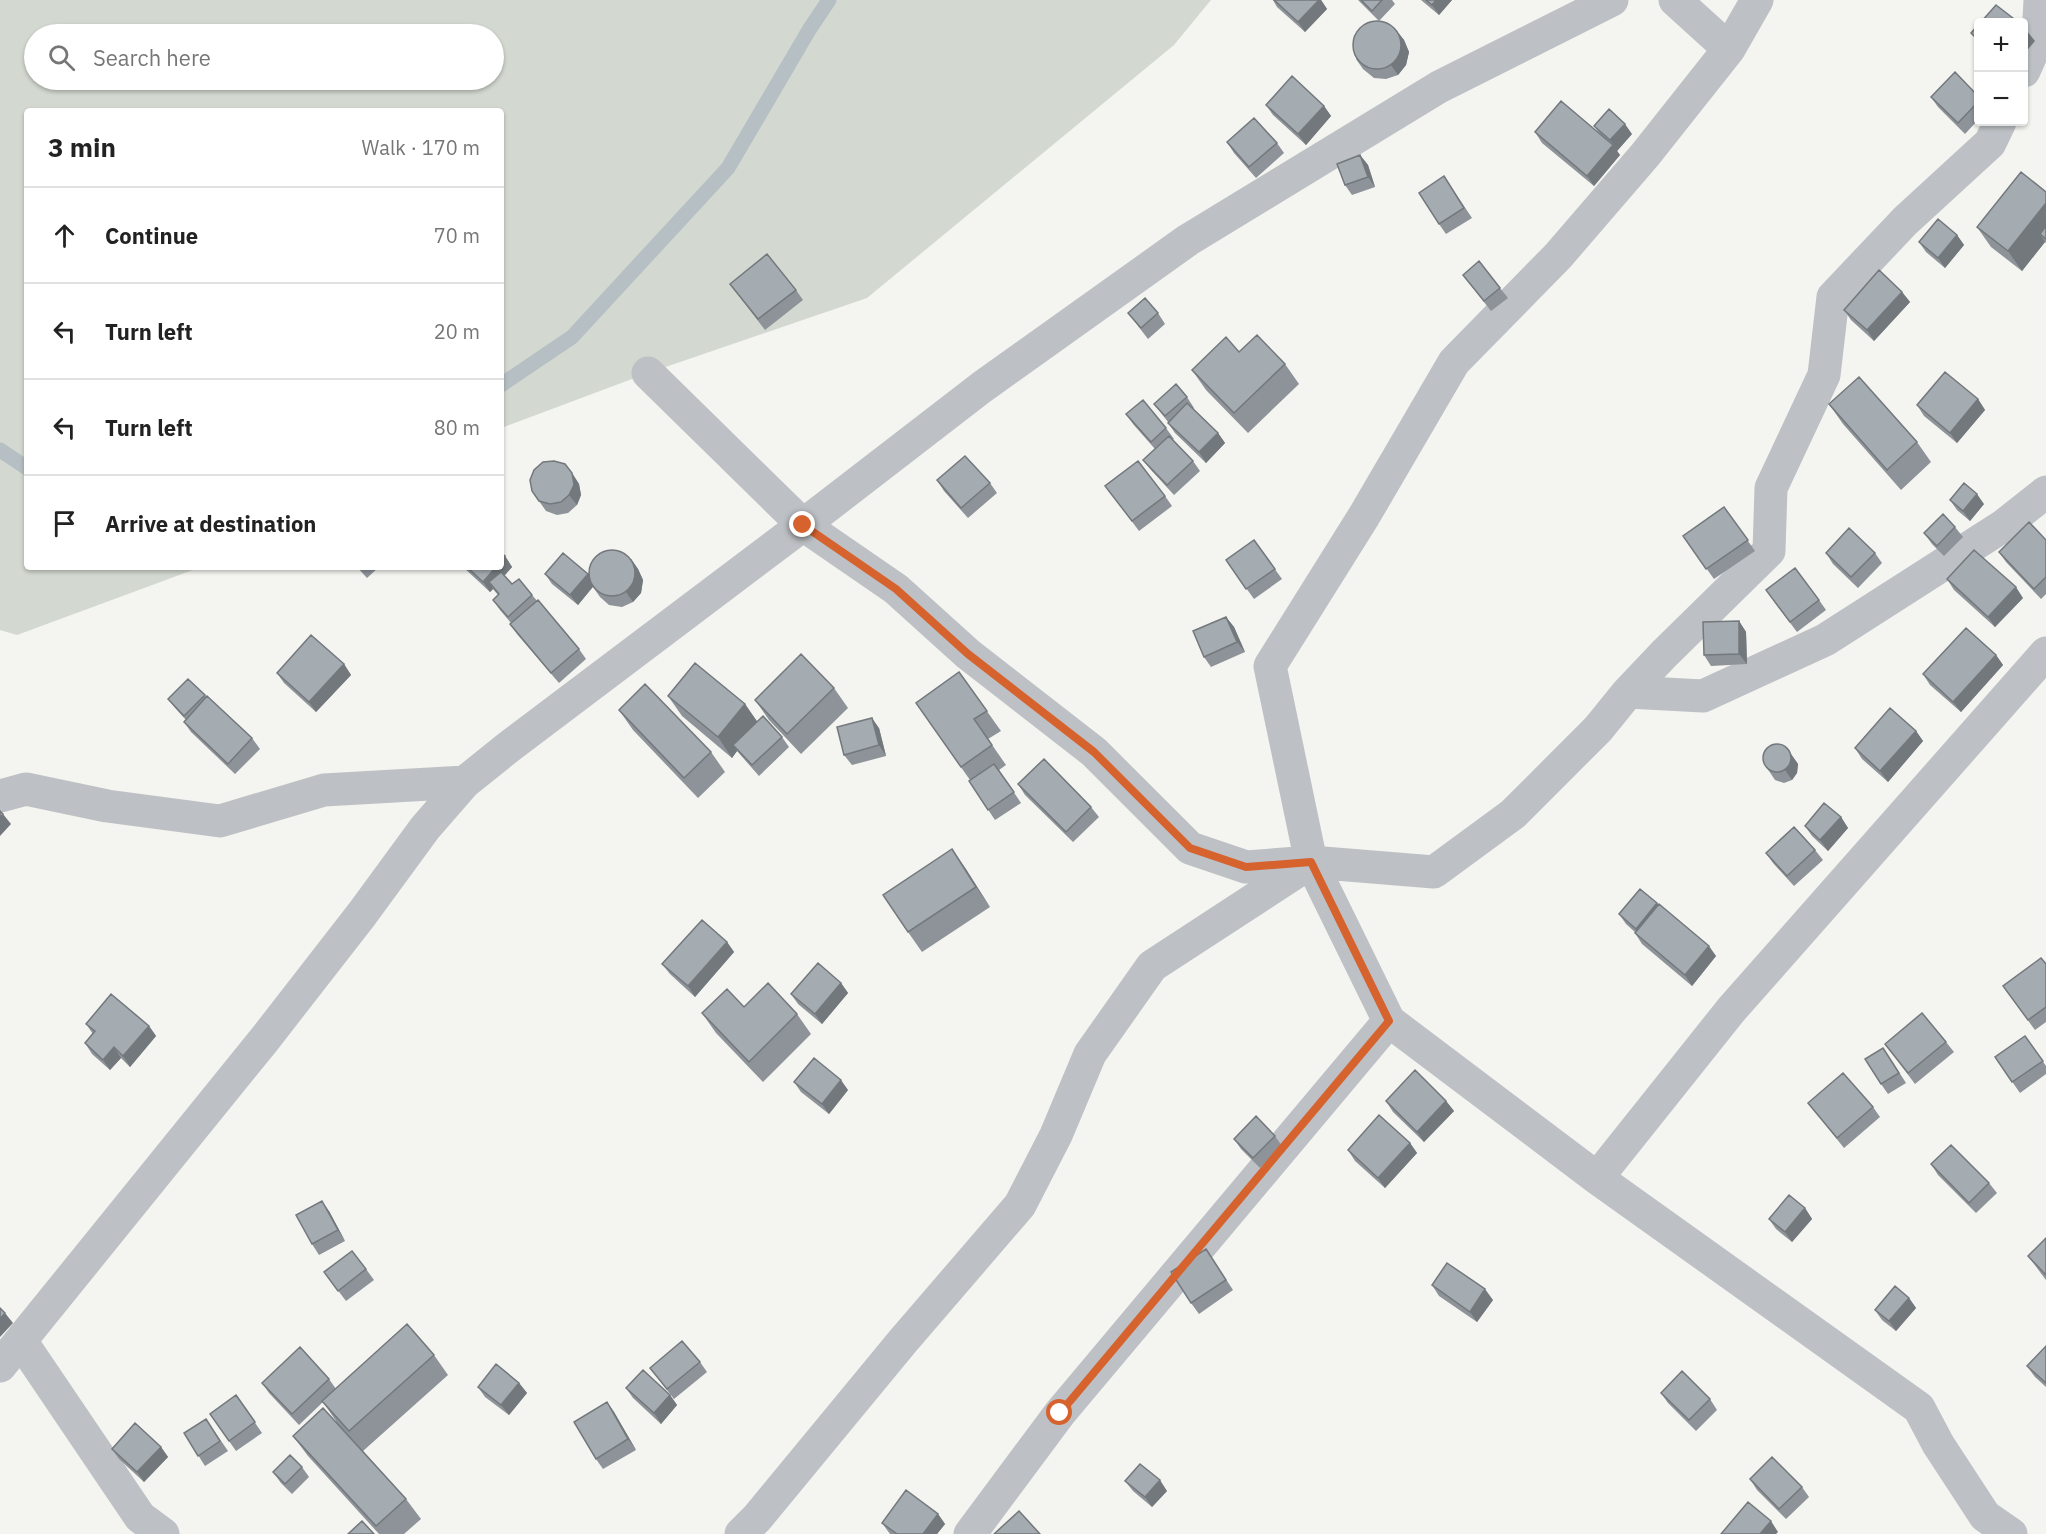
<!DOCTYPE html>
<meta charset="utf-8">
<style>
body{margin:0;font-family:"IBM Plex Sans",sans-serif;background:#f6f6f6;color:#222}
.controls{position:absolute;right:18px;top:18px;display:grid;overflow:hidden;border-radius:6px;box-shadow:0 2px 4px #0004}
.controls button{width:54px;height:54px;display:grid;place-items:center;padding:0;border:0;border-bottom:2px solid #e0e0e0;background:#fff;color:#222;font:30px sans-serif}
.stop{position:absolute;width:18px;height:18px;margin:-14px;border:4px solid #d6622e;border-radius:50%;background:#fff}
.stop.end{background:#d6622e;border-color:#fff;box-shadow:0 2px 6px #0008}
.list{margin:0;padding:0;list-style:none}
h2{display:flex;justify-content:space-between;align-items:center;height:78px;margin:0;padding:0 24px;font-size:26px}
h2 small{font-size:20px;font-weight:400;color:#767676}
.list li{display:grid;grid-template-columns:39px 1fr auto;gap:18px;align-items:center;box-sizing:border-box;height:96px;padding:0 24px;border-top:2px solid #e0e0e0}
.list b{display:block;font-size:22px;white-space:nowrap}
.list em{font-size:20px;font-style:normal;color:#767676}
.icon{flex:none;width:33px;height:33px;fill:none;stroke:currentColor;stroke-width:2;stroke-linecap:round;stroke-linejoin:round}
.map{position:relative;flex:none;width:2046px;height:1534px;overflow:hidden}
.search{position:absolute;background:#fff;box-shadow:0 2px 4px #0004;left:24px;top:24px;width:480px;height:66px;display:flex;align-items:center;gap:15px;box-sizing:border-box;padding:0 21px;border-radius:33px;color:#767676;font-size:22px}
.panel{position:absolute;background:#fff;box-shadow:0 2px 4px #0004;left:24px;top:108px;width:480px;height:462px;border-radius:6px}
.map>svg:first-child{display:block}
.green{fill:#d3d9d0;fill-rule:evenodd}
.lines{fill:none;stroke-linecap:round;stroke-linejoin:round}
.stream{stroke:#b6c0c4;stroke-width:15}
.minor{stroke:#bdc0c4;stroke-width:33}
.wall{fill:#8d9398}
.shaded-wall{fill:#73787c}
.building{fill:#a4abb1;stroke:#73787c;stroke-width:1.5}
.route{stroke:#d6622e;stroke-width:8}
</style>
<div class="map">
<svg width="2046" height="1534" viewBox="0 0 2046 1534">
<rect width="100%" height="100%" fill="#f4f4f0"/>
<!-- green -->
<path class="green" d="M0,0H1211L1174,45L867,298L648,373L501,428V111H27V567H201L17,635L0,630ZM34,34H494V80H34Z"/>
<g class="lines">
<!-- stream -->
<path class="stream" d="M501,385L572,337L728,168L809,30L829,0
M0,450L27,468"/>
<!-- minor -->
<path class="minor" d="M1675,0L1729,49
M1757,0L1729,49L1645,155L1558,256L1454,362L1364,516L1270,666L1311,862L1389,1021L1597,1178L1919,1408L1938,1444L1985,1516L2011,1534
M2024,71L2038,39L2040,0
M648,373L803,525L896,589L968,654L1094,752L1190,848L1246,867L1311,862L1434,872L1513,814L1598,729L1628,692L1664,654L1769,551L1771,488L1824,375L1833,297L1905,221L1990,143L2000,122
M1628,692L1703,696L1825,640L2003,526L2046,492
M0,796L26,789L107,806L220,821L324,790L465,782
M1597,1178L1731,1010L2046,653
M21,1341L140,1517L163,1534
M0,1366L264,1040L362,914L425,828L465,782L510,746L803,525L982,387L1188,240L1439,87L1612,0
M741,1534L757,1518L903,1341L1020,1205L1056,1135L1090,1054L1152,966L1310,863
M970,1534L1060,1413L1389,1021"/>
</g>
<!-- wall -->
<path class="wall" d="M1273,0H1321L1327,9L1305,32L1277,7Z
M1358,0H1392L1395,4L1379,21L1396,30L1404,40L1409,52L1406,65L1398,75L1386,79L1374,78L1363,69L1356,59L1379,21Z
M1421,0H1452L1439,15Z
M1978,96V120L1965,134L1938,107L1931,97Z
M1266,105L1324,106L1331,116L1306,145L1273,115Z
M1594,126L1632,134L1617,151L1616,150L1620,155L1594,186L1542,143L1535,132L1600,134Z
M1227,142L1277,143L1284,153L1256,178L1234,153Z
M1360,155L1368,165L1375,187L1352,195L1345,185Z
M1444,176L1472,218L1446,234L1439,224Z
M2046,192V243L2045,242L2022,271L1991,247L1977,227Z
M1957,235L1964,245L1945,268L1926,252L1919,242Z
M1463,275L1500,288L1508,298L1491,311Z
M730,284L796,290L803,300L765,330Z
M1902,292L1910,302L1874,341L1851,320L1844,310Z
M1128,313H1158L1165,324L1148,339Z
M1239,352L1285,364L1299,384L1248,433L1206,390L1192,370Z
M1187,397L1194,408L1193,409L1218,433L1225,443L1206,463L1175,433L1168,423V422L1154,404Z
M1978,399L1985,410L1957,443L1924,416L1917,405Z
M1829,404L1917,442L1931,462L1901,490L1843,424Z
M1126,414L1166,428L1174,439L1172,440L1193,461L1200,471L1174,495L1151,470L1143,460L1155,449L1133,424Z
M572,473L579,484L581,495L577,505L568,513L557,515L546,511L532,491Z
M937,480L990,483L997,493L968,518L944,491Z
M1113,496H1165L1172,506L1139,531Z
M1950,500L1984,504L1970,521L1957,510Z
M1724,507L1755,551L1714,579L1683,536Z
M1955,527L1963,537L1944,556L1932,544L1924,533Z
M1254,540L1282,579L1254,599L1226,560Z
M2046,540V594L2041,599L2006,562L1999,552Z
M1826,553H1875L1882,563L1858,588L1833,564Z
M505,556L512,567L504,576L512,584L532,595L579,649L586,659L559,683L517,634L510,624L511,623L500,610L493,600L498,595L493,589L490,592L463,567H501Z
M631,559L638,569L643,580L641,593L633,602L622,607L609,605L600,597L593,587L578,605L552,584L545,574H588Z
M357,567H379L367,578Z
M1947,579L2023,598L1995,627L1954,590Z
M1773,600H1819L1826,610L1797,632Z
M1226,617L1234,627L1245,652L1211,667L1204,657Z
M1739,621L1746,632L1747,664L1711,666L1704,655Z
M1996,655L2003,665L1961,712L1930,685L1923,674Z
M344,664L351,675L316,712L284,683L277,673Z
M959,672L1001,731L988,739L1006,765L999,770L1021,803L995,820L969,781L970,780L916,703Z
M834,688L848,708L801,754L769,720L755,700Z
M205,695L252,738L260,749L235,774L191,732L184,722L186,720L176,709L168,699Z
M668,696L745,704L757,722L782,737L789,747L759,776L737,751L732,758L682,716Z
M619,710L711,752L725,772L698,798L633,730Z
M879,728L886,756L852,765L844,755Z
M1916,731L1923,741L1888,782L1862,759L1855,748Z
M1785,746L1798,764L1797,773L1792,780L1784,783L1775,780L1763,762Z
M1018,784L1091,807L1099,817L1073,842L1025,795Z
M1841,817L1848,828L1828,851L1812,836L1805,826Z
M952,849L990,907L922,952L908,932Z
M1815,850L1823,860L1794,886L1773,863L1766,853Z
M1659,905L1716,956L1692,986L1642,944L1635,933H1636L1626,924L1619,914Z
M727,942L734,952L695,997L670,974L662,964Z
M2046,964V1022L2035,1030L2003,986Z
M841,983L848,993L822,1024L798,1004L791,994Z
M744,1007L797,1014L811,1034L763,1082L716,1033L702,1013Z
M86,1024L149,1026L156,1036L130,1067L121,1058L110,1070L92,1054L85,1043L93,1034Z
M2025,1036L2046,1066V1074L2020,1093L1995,1057Z
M1946,1042L1954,1052L1915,1084L1885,1044Z
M1890,1058L1906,1083L1888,1094L1881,1084Z
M794,1082L848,1090L829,1114L801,1092Z
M1386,1101H1446L1454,1111L1424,1142L1393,1112Z
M1808,1103L1873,1107L1880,1117L1844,1148Z
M1275,1136L1282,1146L1260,1168L1241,1149L1234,1139Z
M1410,1143L1417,1153L1385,1188L1355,1161L1348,1150Z
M1931,1164L1989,1183L1997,1193L1976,1213L1938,1175Z
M1805,1208L1812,1219L1792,1242L1776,1229L1769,1219Z
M329,1211L345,1241L319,1255L312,1244Z
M2046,1238V1280L2028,1256Z
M1213,1259L1233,1290L1199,1314L1191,1303Z
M366,1269L374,1280L346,1301L324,1272Z
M1432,1285L1493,1300L1477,1322L1439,1296Z
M1909,1298L1916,1308L1896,1331L1882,1320L1875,1310Z
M2046,1346V1387L2035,1377L2027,1366Z
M434,1355L448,1375L363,1451L406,1499L421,1519L404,1534H379L308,1456L293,1436L336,1421L323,1402L299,1425L269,1393L262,1383L329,1379L336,1389Z
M700,1362L707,1372L674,1399L650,1368Z
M519,1383L527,1393L509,1415L485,1397L478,1387Z
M626,1388L670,1395L677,1405L661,1424L633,1398Z
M1661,1393L1710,1399L1717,1410L1696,1431L1668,1403Z
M236,1395L262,1433L236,1451L210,1414Z
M607,1402L614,1412L636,1450L603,1469L596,1459Z
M206,1419L228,1451L205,1466L184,1433Z
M161,1447L168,1457L144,1482L119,1459L112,1449Z
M302,1467L309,1477L292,1494L281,1483L273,1472Z
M1750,1479L1802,1487L1809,1497L1786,1519L1757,1490Z
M1125,1481L1167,1491L1152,1507L1133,1491Z
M938,1514L945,1524L937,1534H890L882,1523Z"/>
<!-- shaded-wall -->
<path class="shaded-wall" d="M1319,0H1321L1327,9L1305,32L1298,22Z
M1436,0H1452L1439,15L1432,5Z
M1396,30L1404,40L1409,52L1406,65L1398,75L1391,65Z
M2027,31L2035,41L2024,54V35Z
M1324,106L1331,116L1306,145L1298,134Z
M1625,124L1632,134L1617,151L1610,140Z
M1613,145L1620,155L1594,186L1587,176Z
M1360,155L1368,165L1375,187L1368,177Z
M2046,203V239L2040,234L2045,242L2022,271L2008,251Z
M1957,235L1964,245L1945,268L1938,258Z
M1902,292L1910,302L1874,341L1867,330Z
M1978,399L1985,410L1957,443L1950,433Z
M1218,433L1225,443L1206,463L1199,452Z
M572,473L579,484L581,495L577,505L569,495Z
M1977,494L1984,504L1970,521L1963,511Z
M505,556L512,567L494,588L489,582L493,589L490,592L483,582L496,567H501V561Z
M631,559L638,569L643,580L641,593L633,602L626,592Z
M588,574L595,584L578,605L570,595Z
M2016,587L2023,598L1995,627L1988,617Z
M1226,617L1234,627L1245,652L1237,642Z
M1739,621L1746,632L1747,664L1739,654Z
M1996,655L2003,665L1961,712L1953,702Z
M344,664L351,675L316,712L309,702Z
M745,704L759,724L733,745L737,751L732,758L718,737Z
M872,718L879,728L886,756L879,745Z
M1916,731L1923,741L1888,782L1880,771Z
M1791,754L1798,764L1797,773L1792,780L1785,770Z
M3,814L11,824L0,836V818Z
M1841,817L1848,828L1828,851L1820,840Z
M952,849L966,869L990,907L976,887Z
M1657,903L1665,913L1643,939L1636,929Z
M727,942L734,952L695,997L688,986Z
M1709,946L1716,956L1692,986L1685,975Z
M841,983L848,993L822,1024L815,1014Z
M149,1026L156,1036L130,1067L123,1056Z
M114,1047L121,1058L110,1070L103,1060Z
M841,1080L848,1090L829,1114L822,1104Z
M1446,1101L1454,1111L1424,1142L1417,1132Z
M1410,1143L1417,1153L1385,1188L1378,1178Z
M322,1201L329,1211L345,1241L338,1230Z
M1805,1208L1812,1219L1792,1242L1785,1232Z
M1485,1289L1493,1300L1477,1322L1470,1312Z
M1909,1298L1916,1308L1896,1331L1889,1321Z
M5,1313L13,1323L0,1337V1319Z
M519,1383L527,1393L509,1415L501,1405Z
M670,1395L677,1405L661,1424L654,1413Z
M607,1402L614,1412L636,1450L628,1439Z
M161,1447L168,1457L144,1482L137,1472Z
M1160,1480L1167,1491L1152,1507L1145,1497Z
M938,1514L945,1524L937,1534H923Z
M1771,1521L1778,1532L1776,1534H1760Z"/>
<!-- building -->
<path class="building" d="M1274,0H1319L1298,22Z
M1361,0H1382L1372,11Z
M1426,0H1436L1432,5Z
M1996,5L2018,22H1981Z
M1353 45a24 24 0 1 1 48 0a24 24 0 1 1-48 0Z
M1978,25V40L1971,33Z
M2024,27L2027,31L2024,35Z
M1955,72L1978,96V102L1958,123L1931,97Z
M1292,76L1324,106L1298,134L1266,105Z
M1561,101L1613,145L1587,176L1535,132Z
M1609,109L1625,124L1610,140L1594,126Z
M1254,118L1277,143L1249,167L1227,142Z
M1360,155L1368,177L1345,185L1337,164Z
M2021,172L2046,192V203L2008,251L1977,227Z
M1444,176L1464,208L1439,224L1419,193Z
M1938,219L1957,235L1938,258L1919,242Z
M2046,226V239L2040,234Z
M767,254L796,290L758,319L730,284Z
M1479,261L1500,288L1484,301L1463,275Z
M1879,270L1902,292L1867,330L1844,310Z
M1145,298L1158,313L1141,328L1128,313Z
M1257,335L1285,364L1234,413L1192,370L1226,337L1239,352Z
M1945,372L1978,399L1950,433L1917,405Z
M1859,377L1917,442L1887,470L1829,404Z
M1176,384L1187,397L1165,416L1154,404Z
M1143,400L1166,428L1151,442L1126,414Z
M1187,403L1218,433L1199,452L1168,423Z
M1169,436L1193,461L1167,485L1143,460Z
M965,456L990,483L961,508L937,480Z
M554,461L565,464L572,473L574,485L569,495L561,502L550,504L539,501L532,491L530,480L534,470L543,462Z
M1138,461L1165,496L1132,521L1105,486Z
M1964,483L1977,494L1963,511L1950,500Z
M1724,507L1748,540L1706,569L1683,536Z
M1943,514L1955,527L1937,546L1924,533Z
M2029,522L2046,540V577L2034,589L1999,552Z
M1849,528L1875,553L1851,577L1826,553Z
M1254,540L1275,569L1246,589L1226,560Z
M589 573a23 23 0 1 1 46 0a23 23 0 1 1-46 0Z
M1974,550L2016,587L1988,617L1947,579Z
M501,553L505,556L501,561Z
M563,553L588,574L570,595L545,574Z
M467,567H496L483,582Z
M1795,568L1819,600L1790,622L1766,590Z
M501,572L512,584L519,579L532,595L508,617L493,600L499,594L489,582Z
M538,600L579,649L551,673L510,624Z
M1226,617L1237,642L1204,657L1193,631Z
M1739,621V654L1704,655L1703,622Z
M1966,628L1996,655L1953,702L1923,674Z
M311,635L344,664L309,702L277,673Z
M801,654L834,688L787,734L755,700Z
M695,663L745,704L718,737L668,696Z
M959,672L987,711L974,719L992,745L961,767L916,703Z
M188,679L205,695L184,716L168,699Z
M645,684L711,752L684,778L619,710Z
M207,696L252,738L228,764L184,722Z
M1890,708L1916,731L1880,771L1855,748Z
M763,716L782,737L752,765L733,745Z
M872,718L879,745L844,755L837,727Z
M1763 758a14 14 0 1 1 28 0a14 14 0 1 1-28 0Z
M1044,759L1091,807L1066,832L1018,784Z
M994,764L1014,792L988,810L969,781Z
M1824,803L1841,817L1820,840L1805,826Z
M0,811L3,814L0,818Z
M1794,827L1815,850L1787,876L1766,853Z
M952,849L976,887L908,932L883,895Z
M1640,889L1657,903L1636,929L1619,914Z
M1659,904L1709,946L1685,975L1635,933Z
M702,920L727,942L688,986L662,964Z
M2041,958L2046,964V1007L2028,1020L2003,986Z
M818,963L841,983L815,1014L791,994Z
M768,983L797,1014L749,1062L702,1013L727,989L744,1007Z
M111,994L149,1026L123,1056L114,1047L103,1060L85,1043L95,1031L86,1024Z
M1922,1013L1946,1042L1908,1073L1885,1044Z
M2025,1036L2043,1061L2012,1082L1995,1057Z
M1883,1048L1899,1073L1881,1084L1865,1059Z
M814,1058L841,1080L822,1104L794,1082Z
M1415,1070L1446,1101L1417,1132L1386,1101Z
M1843,1073L1873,1107L1837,1138L1808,1103Z
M1379,1115L1410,1143L1378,1178L1348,1150Z
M1256,1116L1275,1136L1253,1158L1234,1139Z
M1951,1145L1989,1183L1969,1203L1931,1164Z
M1789,1195L1805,1208L1785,1232L1769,1219Z
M322,1201L338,1230L312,1244L296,1215Z
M2046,1238V1275L2028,1256Z
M1206,1249L1226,1280L1191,1303L1171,1272Z
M352,1251L366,1269L338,1291L324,1272Z
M1447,1263L1485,1289L1470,1312L1432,1285Z
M1895,1286L1909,1298L1889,1321L1875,1310Z
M0,1308L5,1313L0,1319Z
M407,1324L434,1355L349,1431L322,1401Z
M682,1341L700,1362L667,1389L650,1368Z
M2046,1346V1383L2027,1366Z
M300,1347L329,1379L292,1414L262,1383Z
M496,1364L519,1383L501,1405L478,1387Z
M643,1370L670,1395L654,1413L626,1388Z
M1682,1371L1710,1399L1689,1420L1661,1393Z
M236,1395L255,1422L229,1441L210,1414Z
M607,1402L628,1439L596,1459L574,1422Z
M323,1408L406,1499L376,1526L293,1436Z
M206,1419L220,1441L198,1456L184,1433Z
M135,1423L161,1447L137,1472L112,1449Z
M290,1455L302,1467L285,1484L273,1472Z
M1772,1457L1802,1487L1779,1509L1750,1479Z
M1140,1464L1160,1480L1145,1497L1125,1481Z
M906,1490L938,1514L923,1534H897L882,1523Z
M1748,1502L1771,1521L1760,1534H1721Z
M1019,1511L1040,1534H994Z
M362,1521L374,1534H348Z"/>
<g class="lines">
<!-- route -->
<path class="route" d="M803,525L896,589L968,654L1094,752L1190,848L1246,867L1311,862L1389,1021L1060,1413"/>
</g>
</svg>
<div class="controls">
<button>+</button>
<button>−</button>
</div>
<div class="stop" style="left:1060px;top:1413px"></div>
<div class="stop end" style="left:803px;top:525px"></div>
<div class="search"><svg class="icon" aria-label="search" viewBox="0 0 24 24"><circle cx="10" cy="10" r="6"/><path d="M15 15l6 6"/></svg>Search here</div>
<section class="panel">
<h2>3 min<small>Walk · 170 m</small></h2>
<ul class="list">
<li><svg class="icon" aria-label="ahead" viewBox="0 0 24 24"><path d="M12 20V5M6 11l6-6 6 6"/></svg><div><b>Continue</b></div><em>70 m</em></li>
<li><svg class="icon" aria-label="left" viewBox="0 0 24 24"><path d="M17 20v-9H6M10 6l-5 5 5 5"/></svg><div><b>Turn left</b></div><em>20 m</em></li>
<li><svg class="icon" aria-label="left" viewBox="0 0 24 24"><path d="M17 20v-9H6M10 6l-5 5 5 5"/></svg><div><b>Turn left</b></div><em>80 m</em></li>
<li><svg class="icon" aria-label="arrive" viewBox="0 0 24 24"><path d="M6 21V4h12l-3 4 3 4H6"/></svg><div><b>Arrive at destination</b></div></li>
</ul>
</section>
</div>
